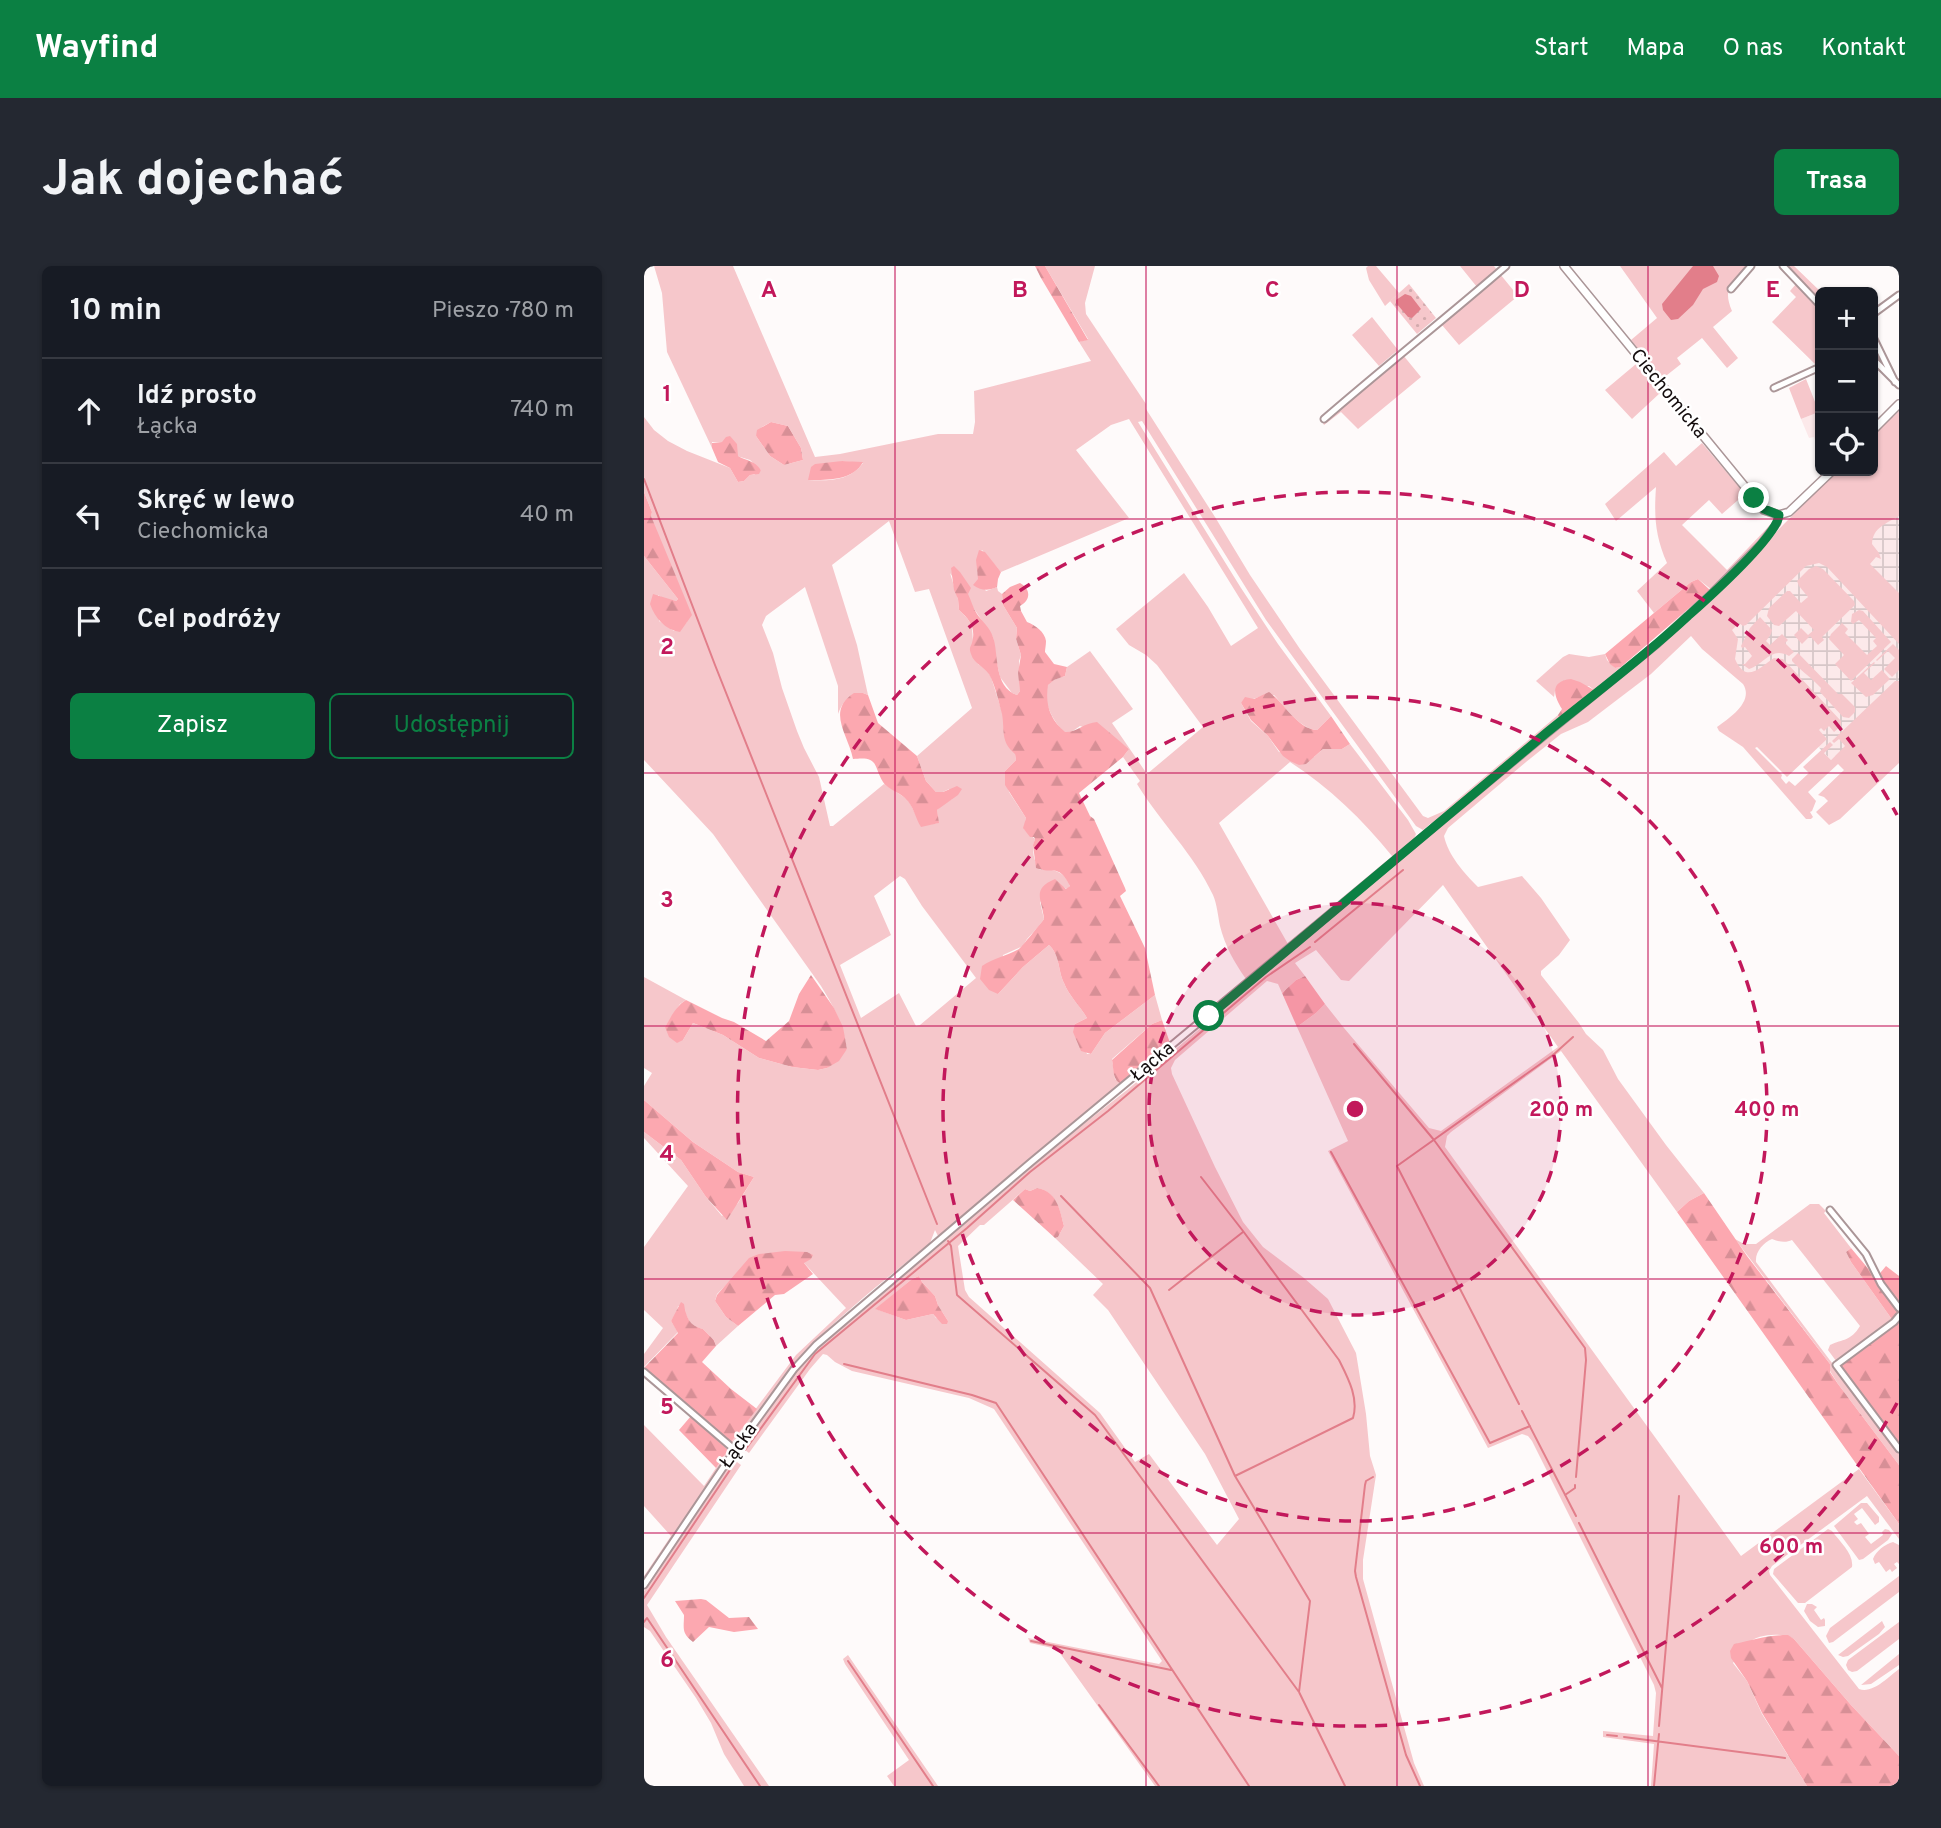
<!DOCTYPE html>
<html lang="pl">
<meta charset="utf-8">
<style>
body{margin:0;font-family:Overpass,sans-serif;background:#242831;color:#f1f3f6}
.controls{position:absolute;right:21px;top:21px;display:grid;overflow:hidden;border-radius:10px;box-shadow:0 2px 5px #0004}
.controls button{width:63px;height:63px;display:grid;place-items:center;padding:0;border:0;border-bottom:2px solid #363941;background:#171b24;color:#f1f3f6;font:35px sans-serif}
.stop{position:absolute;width:21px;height:21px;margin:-16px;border:5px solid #0b8043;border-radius:50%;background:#fff}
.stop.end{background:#0b8043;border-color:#fff;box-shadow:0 2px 7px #0008}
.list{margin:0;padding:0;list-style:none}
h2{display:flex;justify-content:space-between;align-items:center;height:91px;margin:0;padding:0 28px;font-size:30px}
h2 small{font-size:23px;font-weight:400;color:#9ea1a6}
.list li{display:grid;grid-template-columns:46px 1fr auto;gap:21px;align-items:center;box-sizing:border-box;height:105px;padding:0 28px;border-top:2px solid #363941}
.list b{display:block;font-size:26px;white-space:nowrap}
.list p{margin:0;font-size:23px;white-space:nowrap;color:#9ea1a6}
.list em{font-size:23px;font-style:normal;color:#9ea1a6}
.actions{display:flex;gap:14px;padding:21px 28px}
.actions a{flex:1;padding:16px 0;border:2px solid #0b8043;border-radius:10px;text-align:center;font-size:24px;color:#0b8043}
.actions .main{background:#0b8043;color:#fff}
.icon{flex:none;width:38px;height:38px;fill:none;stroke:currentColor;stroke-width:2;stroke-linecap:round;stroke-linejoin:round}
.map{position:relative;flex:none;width:1255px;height:1520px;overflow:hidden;border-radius:10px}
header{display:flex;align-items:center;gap:42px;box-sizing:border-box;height:98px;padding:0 35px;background:#0b8043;color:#fff}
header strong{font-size:33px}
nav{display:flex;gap:38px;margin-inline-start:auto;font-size:24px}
.intro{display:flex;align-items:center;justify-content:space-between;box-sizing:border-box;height:168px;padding:0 42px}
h1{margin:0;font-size:49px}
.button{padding:18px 32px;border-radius:10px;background:#0b8043;color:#fff;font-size:24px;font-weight:700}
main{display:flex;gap:42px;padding:0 42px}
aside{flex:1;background:#171b24;border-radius:10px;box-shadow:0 2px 5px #0004}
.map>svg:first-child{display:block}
.built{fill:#fce9ea}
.industrial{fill:url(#industrial-grid)}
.grass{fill:#f6c7cb;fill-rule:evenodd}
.forest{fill:url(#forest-firs)}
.garden{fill:url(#garden-dots)}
.water{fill:#e27e8a}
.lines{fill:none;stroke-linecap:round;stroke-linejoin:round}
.stream{stroke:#e27e8a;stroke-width:2}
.minor-casing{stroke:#ab9698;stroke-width:9}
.tertiary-casing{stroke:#ab9698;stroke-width:10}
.minor{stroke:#fff;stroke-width:5}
.tertiary{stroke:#fff;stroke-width:7}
.route{stroke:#0b8043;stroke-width:9}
.grid{fill:none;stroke:#c2185b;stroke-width:2;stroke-opacity:0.55}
.ring{fill:none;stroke:#c2185b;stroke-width:3.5;stroke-dasharray:12 9}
.labels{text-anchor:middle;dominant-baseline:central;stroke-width:5;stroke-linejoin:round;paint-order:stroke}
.street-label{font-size:19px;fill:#140d0e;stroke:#fff}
.grid-label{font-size:23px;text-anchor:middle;font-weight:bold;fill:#c2185b;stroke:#fff;stroke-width:5;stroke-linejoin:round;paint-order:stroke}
.centre{fill:#c2185b;stroke:#fff;stroke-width:3.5}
.ring-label{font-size:21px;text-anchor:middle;font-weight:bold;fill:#c2185b;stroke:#fff;stroke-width:5;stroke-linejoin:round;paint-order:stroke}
</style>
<header>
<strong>Wayfind</strong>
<nav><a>Start</a><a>Mapa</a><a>O nas</a><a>Kontakt</a></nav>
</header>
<div class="intro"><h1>Jak dojechać</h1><a class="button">Trasa</a></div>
<main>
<aside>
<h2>10 min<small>Pieszo · 780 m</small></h2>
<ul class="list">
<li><svg class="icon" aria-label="ahead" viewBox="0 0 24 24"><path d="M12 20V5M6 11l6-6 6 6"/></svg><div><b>Idź prosto</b><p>Łącka</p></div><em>740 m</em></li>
<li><svg class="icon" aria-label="left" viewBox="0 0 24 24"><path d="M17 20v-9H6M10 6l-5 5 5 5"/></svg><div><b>Skręć w lewo</b><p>Ciechomicka</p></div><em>40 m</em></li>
<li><svg class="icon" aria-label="arrive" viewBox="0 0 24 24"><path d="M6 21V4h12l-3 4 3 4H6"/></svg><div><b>Cel podróży</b></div></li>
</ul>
<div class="actions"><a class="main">Zapisz</a><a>Udostępnij</a></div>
</aside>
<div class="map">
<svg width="1255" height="1520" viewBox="0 0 1255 1520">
<defs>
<pattern id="industrial-grid" width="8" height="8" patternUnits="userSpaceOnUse" patternTransform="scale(1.75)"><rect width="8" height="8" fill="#fce9ea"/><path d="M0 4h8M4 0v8" fill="none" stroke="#d7c7c8"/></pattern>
<pattern id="forest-firs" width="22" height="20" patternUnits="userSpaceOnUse" patternTransform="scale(1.75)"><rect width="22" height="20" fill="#fca8b0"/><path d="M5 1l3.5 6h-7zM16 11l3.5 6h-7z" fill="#d78f96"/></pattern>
<pattern id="garden-dots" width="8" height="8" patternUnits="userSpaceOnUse" patternTransform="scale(1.75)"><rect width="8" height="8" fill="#f6c7cb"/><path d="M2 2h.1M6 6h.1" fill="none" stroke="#d2aaad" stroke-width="1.8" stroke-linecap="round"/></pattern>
</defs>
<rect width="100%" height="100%" fill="#fefafa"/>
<!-- built -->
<path class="built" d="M1175,146L1176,148V190L1170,171L1165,172L1157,153Z"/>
<!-- industrial -->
<path class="industrial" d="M1255,150V493L1211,510L1191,490L1187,494L1135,441L1047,362L1229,205Z"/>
<!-- grass -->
<path class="grass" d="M10,0H89L171,191L196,188L294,168H329L331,156L330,125L447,95L435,76L444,73L401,0H451L441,37L442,48L502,138V143L571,251L606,309L656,383L779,550L784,552L800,545L914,449L915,454L797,553L786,558L779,564L772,560L622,354L498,155L494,156L597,322L634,378L687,450L673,464C656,463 641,441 630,429L618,430L597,437L607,455L624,470L635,486L670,491L679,483H698L706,478L764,554L772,568L768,577L750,590H748C719,554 685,521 646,496L575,557L644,678L602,713C590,696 581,680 576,660C574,650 573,638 569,629C550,588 516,556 493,518L496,515L479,491L485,483L472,473L436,460L426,467L420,466C410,457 391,425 409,414C410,414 420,410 421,410L423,401L446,385L489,443L468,457L503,508L559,461L513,399L502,389L485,379L472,363L540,307L564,341L587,380L614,362L485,153L467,159L432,184L485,252L357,306L338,284C329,298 333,311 342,325L353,321L354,325L358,328L359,339L373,362L372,373L377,389L375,395L376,425L373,429L368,427L356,411L353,398L349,371L306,307L314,333L315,344C328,357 328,357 329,375C329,382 332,390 334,398L343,404L347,411L371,487L372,494L361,505L365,526L382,552L380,563L391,573C387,584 390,596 396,604C411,602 421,607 426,620L423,623L417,620L396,636L400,653L394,661L383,673L379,680L359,689L354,728L379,701L405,679C416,689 414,705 420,717C425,730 436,740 443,752L431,758L443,788H447L461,767L511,729L518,754L508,758L468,793L471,813L479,818L356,917L302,964L294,970L291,964L286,977C246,1010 204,1042 167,1080C138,1109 116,1146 92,1179L87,1176L152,1089L202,1042L160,997L83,1018L73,1028L71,1035L82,1051L94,1060L72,1080L70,1074L59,1063C49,1062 41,1052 41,1043L34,1040L33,1046L27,1055L34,1066L0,1101V1088L19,1062L0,1044V981L44,920L0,872V866L37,894L62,931L78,950L94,937L110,911L94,906L49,876L0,834V820L8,807L0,802V711L42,734L36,738L21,761L39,774L49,757L79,769L115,792L148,801L174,804L183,802L203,783C198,756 191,743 177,720L69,568L0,494V290L34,333L32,335L20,333L14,329L15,355L30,365L43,356L7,250L8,246L0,226V151L10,164L24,175L43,185L86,202L94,216L100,215L106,209H110L117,204L106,194L93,190V178L78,176H68V182L23,86L18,27ZM127,156L144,160L157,182L159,194L140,199L126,190L112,170L118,161ZM198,195L219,197C206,215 185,215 164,214ZM245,255L271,326L285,323L328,442L273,490L282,515L292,526H299L305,523L308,533L298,539L293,544L294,557L277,560L267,539L263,533L240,518L189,560H186L175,511L160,482L153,465L138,422L129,387L118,359L122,350L161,321L194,420V448C200,433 204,431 219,427L224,429L213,379L188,299ZM256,610L261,613L278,640L332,712L276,759L272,760L255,727L217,752L196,699L247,669L230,630Z
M724,0H732L755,27L741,40L725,14L722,2Z
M816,0H850L853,4L833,21Z
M976,0H1104C1088,16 1078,22 1088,45L1069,61L1094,92L1083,102L1058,72L1033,92L1037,98L1018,113L987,74L1013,52Z
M1141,0H1150L1177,26L1171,30Z
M856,8L874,30L815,79L798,59Z
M1152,18L1176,43V98L1173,100L1128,56L1152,31L1146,25Z
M728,51L754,84L735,100L708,69Z
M759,89L777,111L714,163L697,146L680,159L679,157Z
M992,98L1016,127L988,153L961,124Z
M1162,113L1175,146L1157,153L1145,122Z
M1255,145V250C1242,258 1229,261 1228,278L1235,287L1237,293L1232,291L1226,298L1255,327V378L1183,301L1175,297L1162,300L1102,359L1099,360L1095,357L1088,364L1094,373L1091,393C1102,418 1115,402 1130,392L1139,393L1197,455V460L1190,466L1185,460L1180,465L1177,462L1175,464L1183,473L1143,511L1113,481L1111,482L1138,509L1137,512L1142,518L1145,515L1151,520L1165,507L1159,501L1186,476L1189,479L1180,487L1187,494L1201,480L1195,473L1190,477L1188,475L1251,415H1255V497L1196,553L1185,559L1172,546L1184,535L1180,531L1174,529L1200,504L1194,498L1164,526L1172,535L1168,545L1166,546L1169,551L1167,553H1162L1099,481L1075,465L1073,461C1087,451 1110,435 1099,418L1058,383L1047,370L1007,408L944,456L917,468L882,496L804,562L800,570C804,589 820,607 834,621L878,610L897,632L926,674L915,689L897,705V709L935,757L942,768L959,784L974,813L1022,879L1060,927L1045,935L1033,946L917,785L807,866L803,870L801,881L1097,1290L1215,1203L1255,1258V1273L1223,1230L1128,1300L1125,1305L1126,1309L1215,1423C1229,1428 1244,1411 1255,1403V1490L1207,1439L1150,1373C1138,1366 1114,1368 1104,1377C1098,1383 1094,1391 1089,1397L1103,1415L1118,1448L1163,1520H1007L1010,1478L959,1471V1465L1009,1470L1012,1427L1010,1419L888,1175L884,1170L878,1168L844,1182L684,885L704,875L653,761L672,747L681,738L700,762L785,862L797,865L914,781L799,619L705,715L697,714L672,684L651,697L661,710L652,714L638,727L634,718L623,715L531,794L527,802L528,808L571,901L599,956L619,981L660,1012L684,1033L712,1087L722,1148L726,1190L732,1209L719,1294V1313L770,1497L780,1520H511L413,1383L386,1377L384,1372L515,1398L518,1395L350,1143L325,1132L208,1105L191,1096L183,1089L179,1088L166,1103L105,1187L97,1181L158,1097L172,1083L381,904L483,824L866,501L1008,384L1058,340L1193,205H1229V168L1247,150L1249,151ZM393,922C412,925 416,944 420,960L414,971L411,972L459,1018L449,1029L464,1044L561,1188L595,1253L573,1279L505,1188L491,1196L456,1147L325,1031L321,1024L314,980L336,959H340L381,923L386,925ZM275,1010L278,1016L291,1030L294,1039L304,1055L292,1052L289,1048L262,1054L232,1043L268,1013Z
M1058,177L1101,228L1078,248L1065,234L1038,259L1083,304L1127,258L1119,271L1068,324L1054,313L1047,316L1010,347L993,325L1023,297C1011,270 1010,250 1012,221L972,255L961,238L1020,186L1032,200Z
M1172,300L1179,303L1210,335L1211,339L1178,371L1180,374L1174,379L1166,370L1158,378L1150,369L1157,362L1164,369L1170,364L1152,345L1135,360L1130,359L1123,350L1125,342L1143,325H1146L1157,337L1164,331L1155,320L1153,315L1165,303Z
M1215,344L1219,345L1247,376L1207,415L1191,398L1200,389L1185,373L1187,368L1198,357L1204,363L1201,367L1223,389L1233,380L1229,375L1232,372L1215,354L1209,358L1207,356L1208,348Z
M1116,351L1128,364L1127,368L1122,375L1126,379L1138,368L1144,374L1141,377L1150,386L1145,390C1127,380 1121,398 1105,403L1098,398H1101L1108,390L1101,381L1098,382L1097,380L1106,362Z
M1249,378L1255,384V404L1248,411L1240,403L1251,392L1244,385L1233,395L1232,394Z
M1154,387L1194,428H1198L1211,441V446L1205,452L1199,451L1176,426L1177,422C1167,411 1158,406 1148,395V393Z
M925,388L945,391L961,388L963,394L971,402L977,401L950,424L945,420L911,425L910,431L892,415L919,391Z
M1230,396L1231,397L1220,407L1227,414L1238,404L1246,413L1229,429L1222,431L1207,417Z
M1166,938H1175L1182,945L1180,947L1207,982L1202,986L1207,996L1252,1059L1195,1099L1184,1084L1186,1079C1199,1073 1207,1075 1216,1060L1148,974C1142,977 1135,976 1128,973C1119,977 1111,986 1112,996L1255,1186V1199L1194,1118L1186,1105V1098L1091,973L1100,978H1112Z
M0,1159L60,1220L84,1184L85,1186L0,1314V1310L27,1270L0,1240Z
M89,1193L97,1199L3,1339L22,1371L125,1520H100L80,1488L67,1457L52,1432L6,1365L0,1361V1325Z
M1217,1237H1223L1235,1251V1256L1231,1259L1218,1242L1210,1248L1214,1253L1210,1256L1213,1259L1217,1257L1225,1268L1221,1271L1227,1278L1239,1269L1238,1266L1241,1263L1245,1264L1248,1268L1244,1274L1219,1293L1215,1294L1190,1260Z
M1184,1263L1188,1265C1196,1276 1210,1288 1208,1301L1161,1337H1154L1129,1308L1130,1303Z
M1249,1276L1255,1279V1298L1253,1296L1250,1298L1253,1302L1248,1306L1246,1303L1242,1306L1235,1296L1231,1298L1229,1293C1232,1285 1241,1278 1249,1276Z
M1255,1310V1326L1189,1376L1185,1377L1182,1370L1186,1362Z
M1163,1338H1168L1173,1341L1170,1344L1177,1354L1180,1352L1181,1354V1360L1174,1361L1166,1355L1160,1345Z
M1238,1355L1241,1361L1235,1368L1204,1390L1199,1391L1194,1389Z
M1255,1356V1373L1213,1405L1208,1406L1204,1404L1202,1399L1204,1394Z
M1255,1388V1399L1227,1418L1217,1419Z
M204,1389L294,1520H250L243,1510L265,1494L201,1398L199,1393Z"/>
<!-- forest -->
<path class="forest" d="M391,0H401L444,74L435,76L397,12Z
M127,156L144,160L157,182L159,194L140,199L126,190L112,170L113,164Z
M86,170L93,178L94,190C103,195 110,194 117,204L115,208L106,209L100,215L94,216L86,202L74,196L68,182V177L78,176L82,171Z
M198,195L219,196C209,215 183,214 164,214L167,201L171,198Z
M0,226L8,246L7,250L48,349L36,366C21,364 11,352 6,338L9,328L32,335L34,333L0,290Z
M335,284L341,286L357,306L354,313L353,321C344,325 338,325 329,319L334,313L332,294Z
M310,300L316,306L327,322L324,328C327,334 329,342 333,348C338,355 346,362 349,371C355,387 349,421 373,429L376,425L374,407L377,389L372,373L373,362L359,339L358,328L366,321L376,317C387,323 387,334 376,340L377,345L383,356C391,359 401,366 402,375C402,379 401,383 401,386L410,398L423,401L421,410L410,414L404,419C401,439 406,453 421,466C431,467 440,457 453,456L485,483L479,491L435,527L446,550L450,553L481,622L482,625L476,630L501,682L511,729L461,767L447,788L437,785L429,766L431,758L443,752C436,740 425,730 420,717C414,705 416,689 405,679L379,701L354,728L345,724L336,713L338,700C350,692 363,690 375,683C377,682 397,657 400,653C398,633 387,623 411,613L422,623L426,620C414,596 408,609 392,602L389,579L391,573L390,571H386L379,562L382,552L361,519V505L372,494L371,488C356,475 361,465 358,448C355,437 352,423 347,412C343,401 330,399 327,388C325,382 326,382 328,377C332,362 326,354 315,344L314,333L310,324L307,302Z
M1054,313L1066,324L977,401L971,402L966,398L961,388L1047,316Z
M927,413L936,416L950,424L915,454L914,449L918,443C909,429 906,415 927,413Z
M625,426C640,436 653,463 673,464L687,450L706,478L698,483H679L662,498L655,499L646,495L639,490L624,470L607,454L597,437L601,431L610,433Z
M210,427H219L224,429L234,457L273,490L282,515L292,526H299L313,520L318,523L314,529L293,544L295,557L277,561C271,552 270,540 261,532C255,526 243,523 239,516C229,499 235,490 209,493C204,468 182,445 210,427Z
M167,709L190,742L199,761L203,783L195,795L183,802L174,804L148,801L115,792L79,769L49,757L39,774L33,777L25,771L21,761C27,751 32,740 42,734L78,752L90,756L122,775L145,755L155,728Z
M661,710L681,738L672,747L653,761L638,727L652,714Z
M518,754L526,777L479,818C468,816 470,803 468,794L508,758Z
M0,834L49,876L94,906L110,911L83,954L62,931L37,894L0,866Z
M393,922C413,925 416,944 420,960L414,971L411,972L369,934L381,923L386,925Z
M1060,927L1103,990L1186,1098V1106L1194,1118L1255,1199V1258L1033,946L1045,935Z
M1207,982L1232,1012L1242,1000L1255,1010V1180L1195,1099L1252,1059L1207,996L1202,986Z
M141,985L163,986L169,989L167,993L160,997L169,1008L140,1028L131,1029L94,1060L82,1051L71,1035L73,1029L105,992L115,988Z
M275,1010L278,1016L291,1030L294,1039L304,1055L303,1058H298L289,1048L262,1054L231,1043L268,1013Z
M37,1036L40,1038C42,1050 45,1060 59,1063L70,1074L72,1080L58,1096L87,1123L113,1143L87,1176L0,1102L34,1067L27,1055Z
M47,1150L84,1184L72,1202L35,1164Z
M57,1333L62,1334L85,1352L105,1351L114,1363L90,1366L65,1361L49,1376C37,1367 40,1362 40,1349L31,1335Z
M1144,1369L1150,1373L1207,1439L1255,1490V1520H1163L1118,1447L1103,1415L1087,1392L1086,1385L1090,1378C1109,1374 1124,1369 1144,1369Z"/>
<!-- garden -->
<path class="garden" d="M765,18L792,52L773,68L746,35Z"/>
<!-- water -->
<path class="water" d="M1049,0H1069L1075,10L1073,16L1059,23L1049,39L1034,53L1027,54L1019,44L1018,38Z
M761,28L767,30L777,43L768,52L764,51L752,37V34Z"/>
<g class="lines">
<!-- stream -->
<path class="stream" d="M0,213L71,399L293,958
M671,676L759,604
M710,778L790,874L941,1082L942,1094L932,1211
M687,886L846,1177L886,1160
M557,911L599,965L695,1094C704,1112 715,1132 709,1152L591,1210
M417,930L506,1022L591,1210L666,1335L655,1426
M304,975L307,980L313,1029L451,1149L655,1426L701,1520
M525,1024L599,966
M200,1098L328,1129L352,1137L605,1520
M875,1138L753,900L909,789L929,771
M878,1145L932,1250
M101,1184L171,1088L323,962L386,906L464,845L622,711L666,681
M729,1211L722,1215L721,1219L711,1305L712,1311L762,1489L776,1520
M921,1229L931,1222V1219
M935,1257L1018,1422
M0,1332L92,1195
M0,1356L3,1352L116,1520
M387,1375L527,1404
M204,1395L289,1520
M455,1439L515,1520
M1015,1460L1035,1230
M963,1469L973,1470
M980,1471L1141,1492
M1010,1520L1015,1468"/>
<defs>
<path id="minor" d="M1139,0L1176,39
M1087,23L1107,0
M1229,48L1255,29
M1229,71L1251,116
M1229,93L1255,119
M1130,122L1176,101
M680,153C740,101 802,52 862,0
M1186,944L1222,988L1237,1018L1255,1042
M1255,1050L1250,1056L1192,1099L1255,1183
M0,1106L91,1184
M0,1319L91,1184L150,1103L172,1079L386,897L901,469L1013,378L1066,329L1117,278L1133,257L1135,249"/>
<path id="tertiary" d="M920,0L1120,244L1135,249L1145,246L1188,205
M1229,164L1255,138"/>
</defs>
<!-- minor casing -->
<use href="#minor" class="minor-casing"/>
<!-- tertiary casing -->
<use href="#tertiary" class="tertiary-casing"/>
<!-- minor -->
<use href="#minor" class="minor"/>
<!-- tertiary -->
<use href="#tertiary" class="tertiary"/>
</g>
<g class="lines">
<!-- route -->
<path class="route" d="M565,750C677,656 789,562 901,468C949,429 999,392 1044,350C1063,333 1133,271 1135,249L1120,243L1110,232"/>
</g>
<!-- grid -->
<path class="grid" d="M251,0V1520M502,0V1520M753,0V1520M1004,0V1520M0,253H1255M0,507H1255M0,760H1255M0,1013H1255M0,1267H1255"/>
<!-- distance rings -->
<circle cx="711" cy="843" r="206" fill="#c2185b" fill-opacity=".12"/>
<g class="ring">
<circle cx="711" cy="843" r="206"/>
<circle cx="711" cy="843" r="412"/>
<path d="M1253 1137A617 617 0 1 1 1253 549"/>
</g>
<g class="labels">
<!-- street labels -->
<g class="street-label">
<text transform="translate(1024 128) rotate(51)">Ciechomicka</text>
<text transform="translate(509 796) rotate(-40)">Łącka</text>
<text transform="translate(95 1180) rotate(-55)">Łącka</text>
</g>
</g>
<g class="grid-label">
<text x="125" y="31">A</text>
<text x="376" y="31">B</text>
<text x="628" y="31">C</text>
<text x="878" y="31">D</text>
<text x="1129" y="31">E</text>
<text x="23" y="135">1</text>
<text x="23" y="388">2</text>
<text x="23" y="641">3</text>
<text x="23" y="895">4</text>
<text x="23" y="1148">5</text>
<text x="23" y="1401">6</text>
</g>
<circle cx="711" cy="843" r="10" class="centre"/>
<g class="ring-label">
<text x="917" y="850">200 m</text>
<text x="1123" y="850">400 m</text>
<text x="1147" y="1287">600 m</text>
</g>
</svg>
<div class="controls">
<button>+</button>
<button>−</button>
<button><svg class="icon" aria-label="locate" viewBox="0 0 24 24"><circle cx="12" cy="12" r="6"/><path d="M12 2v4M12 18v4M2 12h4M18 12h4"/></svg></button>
</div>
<div class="stop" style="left:565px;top:750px"></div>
<div class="stop end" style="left:1110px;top:232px"></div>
</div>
</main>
